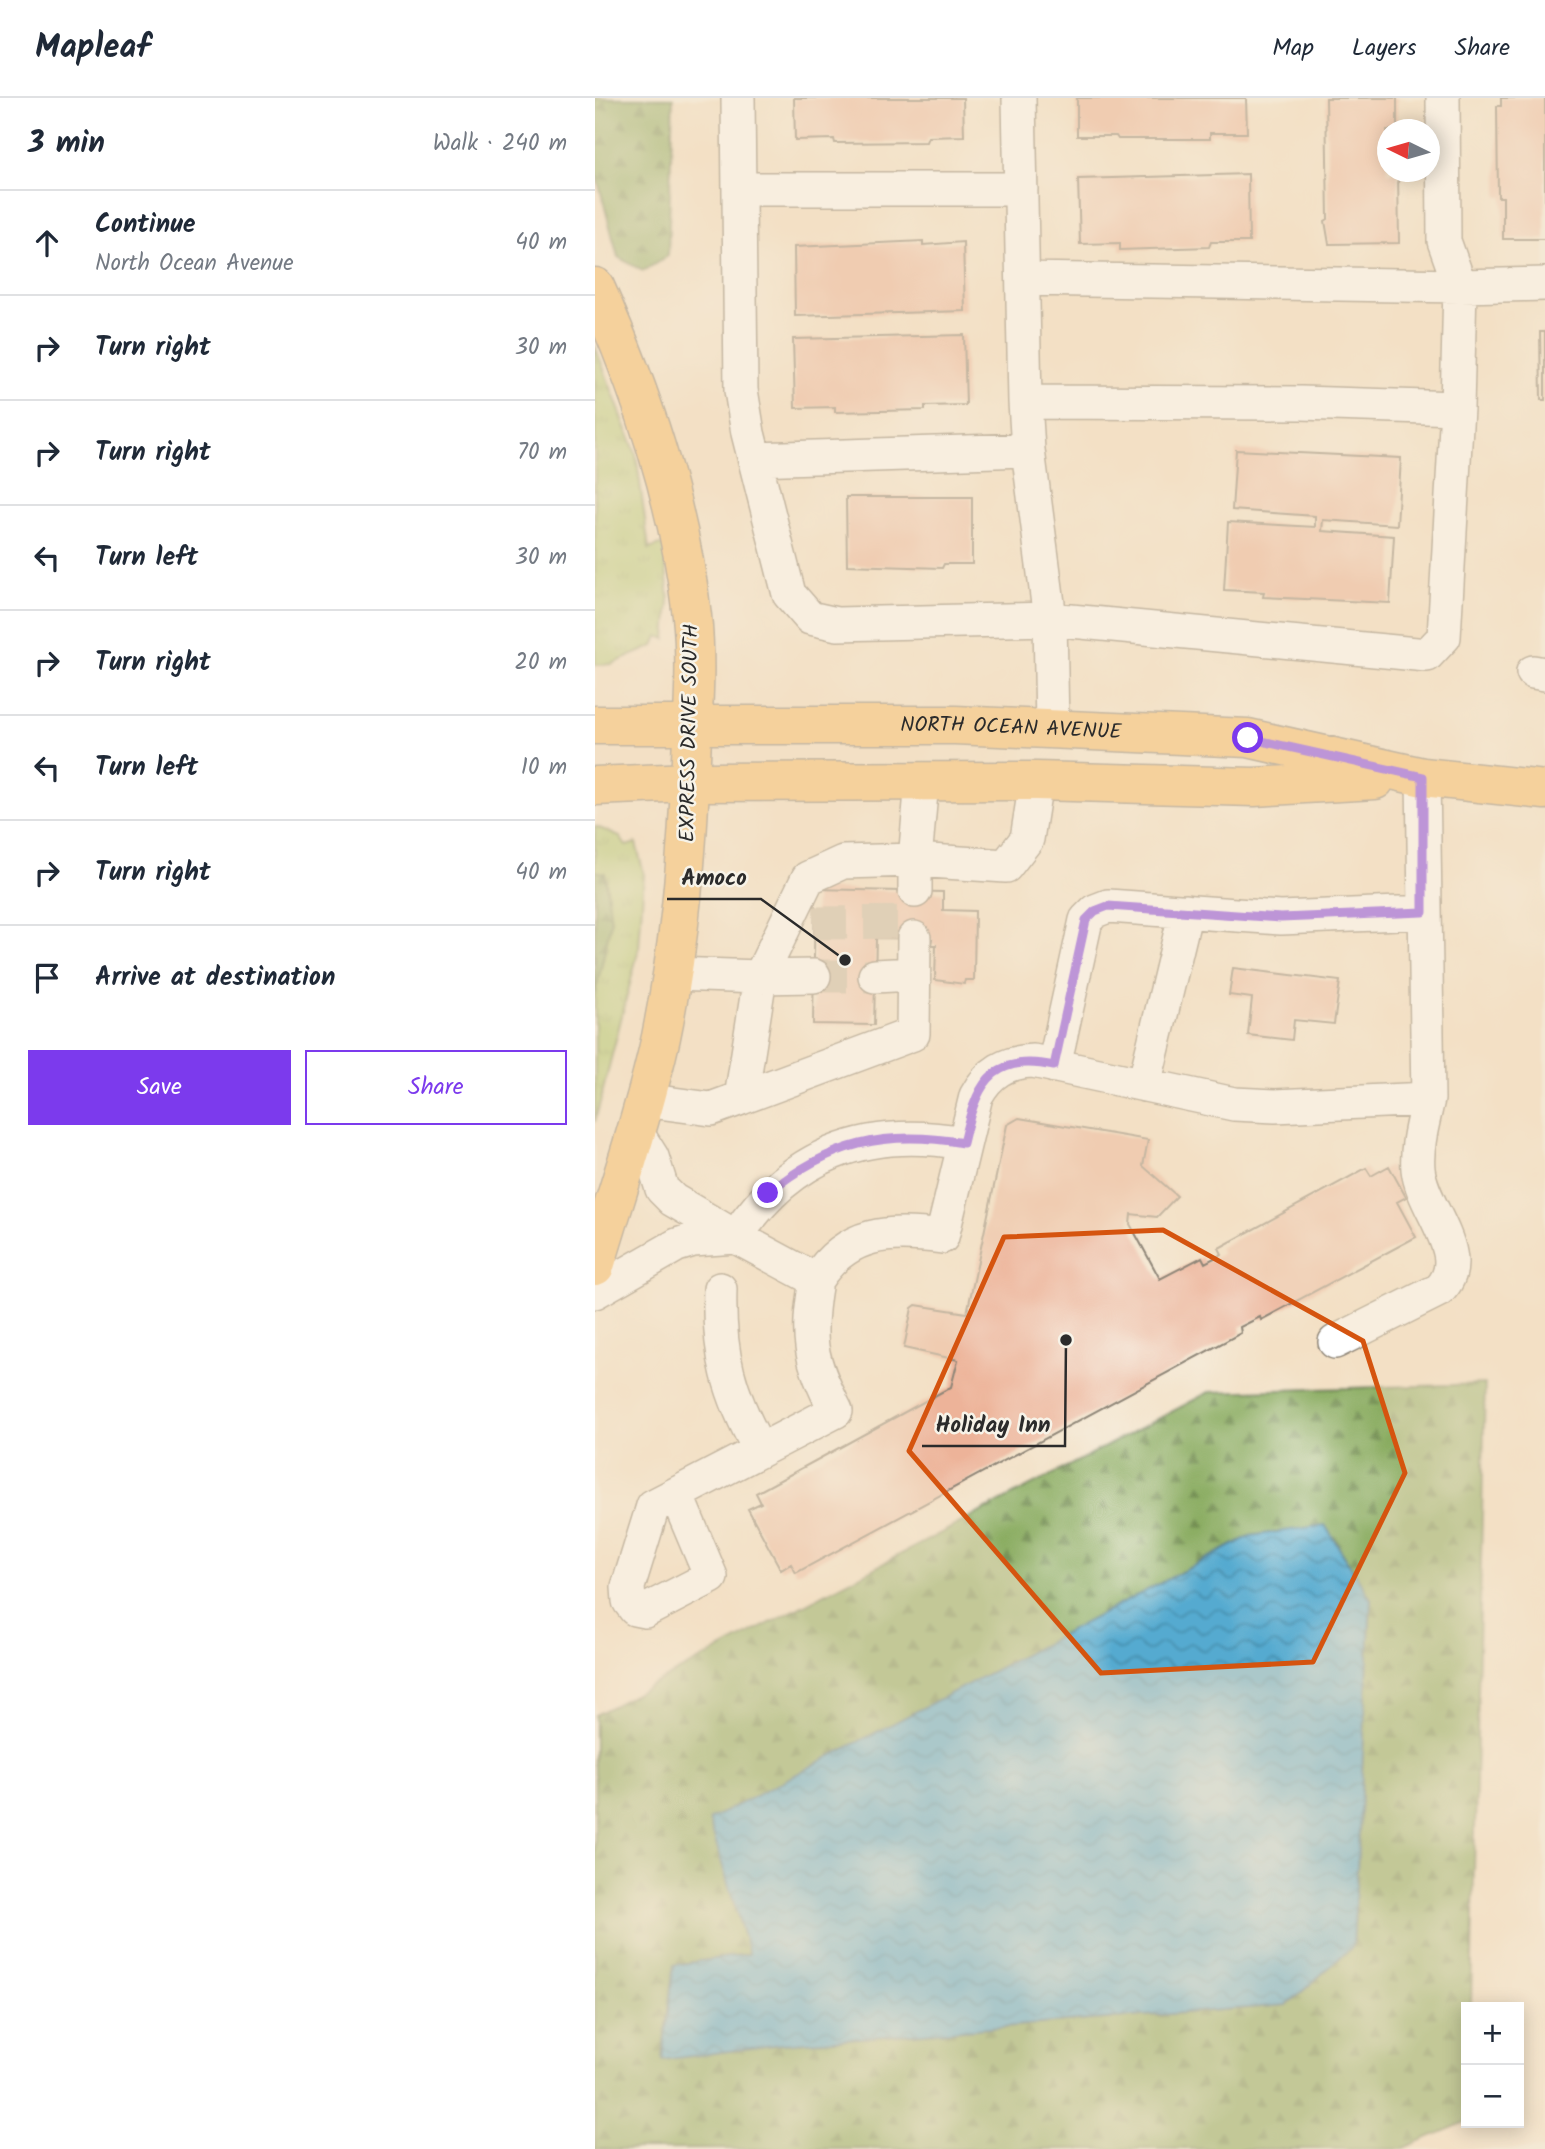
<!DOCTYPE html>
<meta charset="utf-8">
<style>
body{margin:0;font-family:Kalam,sans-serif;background:#f2f2f3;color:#1f2937}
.controls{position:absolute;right:21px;bottom:21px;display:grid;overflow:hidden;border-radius:0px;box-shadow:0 4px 18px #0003}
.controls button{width:63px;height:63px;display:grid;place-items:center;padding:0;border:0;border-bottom:2px solid #e0e1e3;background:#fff;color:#1f2937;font:35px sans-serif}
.compass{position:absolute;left:782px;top:21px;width:63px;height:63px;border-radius:50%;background:#fff;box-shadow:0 4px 18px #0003;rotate:275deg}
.stop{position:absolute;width:21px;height:21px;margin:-16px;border:5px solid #7c3aed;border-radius:50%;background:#fff}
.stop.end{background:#7c3aed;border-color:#fff;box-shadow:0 2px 7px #0008}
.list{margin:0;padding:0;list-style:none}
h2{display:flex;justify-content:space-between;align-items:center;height:91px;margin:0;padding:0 28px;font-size:30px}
h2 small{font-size:23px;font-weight:400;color:#747a83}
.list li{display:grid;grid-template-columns:46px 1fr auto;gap:21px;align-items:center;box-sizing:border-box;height:105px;padding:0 28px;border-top:2px solid #e0e1e3}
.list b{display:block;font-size:26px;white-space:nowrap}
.list p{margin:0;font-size:23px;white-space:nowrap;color:#747a83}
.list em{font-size:23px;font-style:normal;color:#747a83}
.actions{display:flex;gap:14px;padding:21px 28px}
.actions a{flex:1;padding:16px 0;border:2px solid #7c3aed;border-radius:0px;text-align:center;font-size:24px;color:#7c3aed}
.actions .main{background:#7c3aed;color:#fff}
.icon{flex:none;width:38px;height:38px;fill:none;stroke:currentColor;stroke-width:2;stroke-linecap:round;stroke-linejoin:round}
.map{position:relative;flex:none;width:950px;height:2051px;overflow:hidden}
header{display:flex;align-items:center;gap:42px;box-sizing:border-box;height:98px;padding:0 35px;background:#fff;border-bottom:2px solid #e0e1e3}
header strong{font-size:33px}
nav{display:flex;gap:38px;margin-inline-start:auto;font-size:24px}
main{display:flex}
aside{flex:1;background:#fff}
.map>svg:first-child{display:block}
.grass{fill:url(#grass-tufts);stroke:#6c794c;stroke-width:2}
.forest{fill:url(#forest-firs);stroke:#5a6c46;stroke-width:2;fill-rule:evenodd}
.water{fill:url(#water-waves);stroke:#406a7e;stroke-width:2}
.building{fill:#edb399}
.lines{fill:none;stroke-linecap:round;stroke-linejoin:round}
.minor-tunnel{stroke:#cbbca6;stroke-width:33;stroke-dasharray:33 17;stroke-linecap:butt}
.minor-casing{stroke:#8f8678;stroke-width:36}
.major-casing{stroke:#8f8678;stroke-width:41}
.highway-casing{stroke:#8f8678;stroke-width:41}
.minor{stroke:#fff;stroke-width:33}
.major{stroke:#f9bf6c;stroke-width:38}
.highway{stroke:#f9bf6c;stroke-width:38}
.route{stroke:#7c3aed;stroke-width:9}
.marked{fill:none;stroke:#d5540f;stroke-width:5;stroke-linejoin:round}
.labels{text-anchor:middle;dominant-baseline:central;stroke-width:5;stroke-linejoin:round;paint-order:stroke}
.street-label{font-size:21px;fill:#2b2b2b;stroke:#f7f3e8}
.leader{fill:none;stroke:#2b2b2b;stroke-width:2.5}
.callout-dot{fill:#2b2b2b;stroke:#f7f3e8;stroke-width:2.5}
.callout-label{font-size:23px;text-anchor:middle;font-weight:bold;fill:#2b2b2b;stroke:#f7f3e8;stroke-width:5;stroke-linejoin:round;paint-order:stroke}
</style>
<header>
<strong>Mapleaf</strong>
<nav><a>Map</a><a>Layers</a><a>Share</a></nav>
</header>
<main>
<aside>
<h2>3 min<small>Walk · 240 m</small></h2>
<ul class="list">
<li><svg class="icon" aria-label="ahead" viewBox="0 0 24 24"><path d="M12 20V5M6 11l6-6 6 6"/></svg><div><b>Continue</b><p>North Ocean Avenue</p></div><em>40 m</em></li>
<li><svg class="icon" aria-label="right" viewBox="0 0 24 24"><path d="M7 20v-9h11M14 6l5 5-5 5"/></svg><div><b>Turn right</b></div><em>30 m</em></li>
<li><svg class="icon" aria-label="right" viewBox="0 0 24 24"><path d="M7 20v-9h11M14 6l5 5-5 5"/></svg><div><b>Turn right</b></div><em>70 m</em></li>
<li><svg class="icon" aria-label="left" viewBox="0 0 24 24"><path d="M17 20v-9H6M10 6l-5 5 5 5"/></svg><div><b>Turn left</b></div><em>30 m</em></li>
<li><svg class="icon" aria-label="right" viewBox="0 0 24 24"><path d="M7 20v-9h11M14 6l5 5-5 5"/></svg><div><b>Turn right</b></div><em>20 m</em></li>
<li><svg class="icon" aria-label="left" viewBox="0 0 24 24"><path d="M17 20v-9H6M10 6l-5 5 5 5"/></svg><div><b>Turn left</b></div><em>10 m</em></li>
<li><svg class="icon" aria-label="right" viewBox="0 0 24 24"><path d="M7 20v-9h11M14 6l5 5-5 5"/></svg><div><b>Turn right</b></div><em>40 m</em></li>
<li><svg class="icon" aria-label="arrive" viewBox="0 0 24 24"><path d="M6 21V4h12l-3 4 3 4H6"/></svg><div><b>Arrive at destination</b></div></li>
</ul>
<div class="actions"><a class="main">Save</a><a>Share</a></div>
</aside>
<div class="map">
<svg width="950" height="2051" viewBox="0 0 950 2051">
<defs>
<pattern id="grass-tufts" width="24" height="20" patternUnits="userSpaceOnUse" patternTransform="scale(1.75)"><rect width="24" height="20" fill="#acc76d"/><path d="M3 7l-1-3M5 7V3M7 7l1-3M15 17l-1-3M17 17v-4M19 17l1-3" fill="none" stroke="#94ab5f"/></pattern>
<pattern id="forest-firs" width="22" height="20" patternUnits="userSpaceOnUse" patternTransform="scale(1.75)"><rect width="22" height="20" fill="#89ac60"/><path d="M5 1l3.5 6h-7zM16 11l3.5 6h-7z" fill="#708c4f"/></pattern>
<pattern id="water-waves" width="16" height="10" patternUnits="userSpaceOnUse" patternTransform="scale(1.75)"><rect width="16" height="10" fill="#54aad0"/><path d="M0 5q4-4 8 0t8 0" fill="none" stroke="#468ba9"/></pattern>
</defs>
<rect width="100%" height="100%" fill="#f7f3e8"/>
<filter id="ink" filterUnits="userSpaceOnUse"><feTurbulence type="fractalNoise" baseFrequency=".0143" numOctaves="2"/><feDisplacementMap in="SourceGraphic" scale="14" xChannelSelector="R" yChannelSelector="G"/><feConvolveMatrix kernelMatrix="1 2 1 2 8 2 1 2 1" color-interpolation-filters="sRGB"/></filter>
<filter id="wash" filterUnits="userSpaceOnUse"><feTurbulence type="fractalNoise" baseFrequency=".00686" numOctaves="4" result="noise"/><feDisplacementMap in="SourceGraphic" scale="28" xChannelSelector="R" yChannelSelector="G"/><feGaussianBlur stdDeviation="1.57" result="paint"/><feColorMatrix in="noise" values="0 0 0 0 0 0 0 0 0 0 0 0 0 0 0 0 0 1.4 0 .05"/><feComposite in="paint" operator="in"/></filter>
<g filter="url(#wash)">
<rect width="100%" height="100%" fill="#f3e0c5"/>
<!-- grass -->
<path class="grass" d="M0,248L41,356L54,451L69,446L74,503L71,541L63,538L59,548L17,566L0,567Z
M0,728L25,739L31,748L41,745L49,776L44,850L0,1024Z"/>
<!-- forest -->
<path class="forest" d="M0,0H78L73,158L48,173L23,159L0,72Z
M0,773L10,775L16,824L0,897Z
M890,1286L876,1909H871V2024L806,2051H0V1617L614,1294ZM776,1501L758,1848L692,1907L186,1946L67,1961L79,1867L154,1856Z"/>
<!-- water -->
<path class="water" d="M730,1427L776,1501L758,1848L692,1907L186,1946L67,1962L79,1867L154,1856L114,1722L655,1438Z"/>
<g id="blocks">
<!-- building -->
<path class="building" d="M199,0H368L369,38L333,39L331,44L240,45L239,41L200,42Z
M482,0H651L652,35H615V41H523L521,38H482Z
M731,0H802V32H792V74H803L804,145L734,146L730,123L733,121Z
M906,0H950V141H908V99H903L902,8H906Z
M653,76L654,144H616L614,149L525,152V145L485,146L483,81Z
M328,143V147L368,144L370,213L200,218L199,149Z
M945,234H950V302H946Z
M369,237L371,307L330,308V312L240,314V309L200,310L198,241Z
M641,352L806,360L802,427L728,422L727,433L799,438L795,505L668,499L669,494L629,492L633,424L720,429V418L637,412Z
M251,399H377V466H349L347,470L252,467Z
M220,791L348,794V812L380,813L379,882H370L369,886L340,882L341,847H336L337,841L281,840L279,927L218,926Z
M638,870L745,883L739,926L699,922L697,942L653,937L657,900L634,897Z
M424,1020L553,1042L548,1068L582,1098L562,1119L536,1116L535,1126L565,1181L607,1159L610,1165L627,1156L624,1150L771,1070L776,1078L794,1068L811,1099L802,1104L821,1139L666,1222L665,1219L645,1229L646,1235L201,1475L196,1466L186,1472L153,1411L166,1405L161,1395L356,1289L363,1262L309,1250L317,1210L321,1207L372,1215L412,1027Z"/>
</g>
</g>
<g filter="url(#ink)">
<use href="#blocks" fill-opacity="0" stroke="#8f8678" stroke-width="2"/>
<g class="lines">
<!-- minor-tunnel -->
<path class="minor-tunnel" d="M219,825L319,824
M219,878H280"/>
<defs>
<path id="minor" d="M143,0L146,292L153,335L194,496L215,520L242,526L455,521L832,557L849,539L862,310L865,188L849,143L848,0
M424,0L430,304L433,352L455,521L457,630
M144,91H426
M428,181L865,188L950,186
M430,304L706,305L862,310
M160,361L433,352
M938,574L950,576
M320,793V762L411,768L432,741L441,683
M78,876L165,879L213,780L248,764L320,762L327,683
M280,878L318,876
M459,968L491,822L500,813L513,808L686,820L828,814
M549,987L591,813
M146,1000L318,936L319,840
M48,1002L116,1011L146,1000L165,879L219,878
M368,1045C271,1028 195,1056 141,1139L221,1182C252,1133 295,1132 347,1139L381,998C394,974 411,964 438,963L639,1006L680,1008L833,1001L828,679
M125,1191C123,1256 134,1296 165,1352
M0,1194L82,1147L98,1142L141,1139L78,1102L67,1091L57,1059L40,1032
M740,1244L844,1192C879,1159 827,1111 823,1071C821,1048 828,1024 833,1001
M81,1396L116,1479L50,1513L40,1511L34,1503L33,1489L58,1408L241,1313C214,1259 211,1242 221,1182"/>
<g id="major">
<path d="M0,189C47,294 84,403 97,518C102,565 98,613 96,661C93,756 85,846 66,939C49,1016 22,1093 0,1168"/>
<path id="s1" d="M98,627H360L653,640L828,679L950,692"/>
<path d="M95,684L441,683L659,689L780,682"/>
</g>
<path id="highway" d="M0,627H98
M0,688L95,684"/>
</defs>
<!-- minor casing -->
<use href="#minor" class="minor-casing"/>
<!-- major casing -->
<use href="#major" class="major-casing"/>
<!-- highway casing -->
<use href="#highway" class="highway-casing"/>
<!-- minor -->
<use href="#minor" class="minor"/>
<!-- major -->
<use href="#major" class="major"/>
<!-- highway -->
<use href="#highway" class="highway"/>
</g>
</g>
<g class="lines" filter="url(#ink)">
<!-- route -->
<path class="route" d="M173,1095C234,1045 291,1031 368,1045C381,990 393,954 459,968L491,822L500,813L513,808L686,820L828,814V679L653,640"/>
</g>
<!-- marked area -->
<path d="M0 0H950V2051H0ZM568,1132L768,1243L810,1375L718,1564L506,1575L314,1353L409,1139Z" fill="#f3e0c5" fill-opacity=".55" fill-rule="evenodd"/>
<path class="marked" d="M568,1132L768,1243L810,1375L718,1564L506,1575L314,1353L409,1139Z"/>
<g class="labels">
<!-- street labels -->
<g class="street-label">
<text stroke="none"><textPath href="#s1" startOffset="318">NORTH OCEAN AVENUE</textPath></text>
<text transform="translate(95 635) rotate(-89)">EXPRESS DRIVE SOUTH</text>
</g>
</g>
<!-- callouts -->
<path class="leader" d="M250 862L166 801H72M471 1242L470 1348H327"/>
<g class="callout-dot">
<circle cx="250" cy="862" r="7"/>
<circle cx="471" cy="1242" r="7"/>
</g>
<g class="callout-label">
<text x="119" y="787">Amoco</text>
<text x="398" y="1334">Holiday Inn</text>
</g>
</svg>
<div class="controls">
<button>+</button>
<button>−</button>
</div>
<svg class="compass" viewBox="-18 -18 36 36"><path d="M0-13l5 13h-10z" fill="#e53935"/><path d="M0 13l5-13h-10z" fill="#747a83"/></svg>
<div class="stop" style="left:653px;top:640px"></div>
<div class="stop end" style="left:173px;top:1095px"></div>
</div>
</main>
